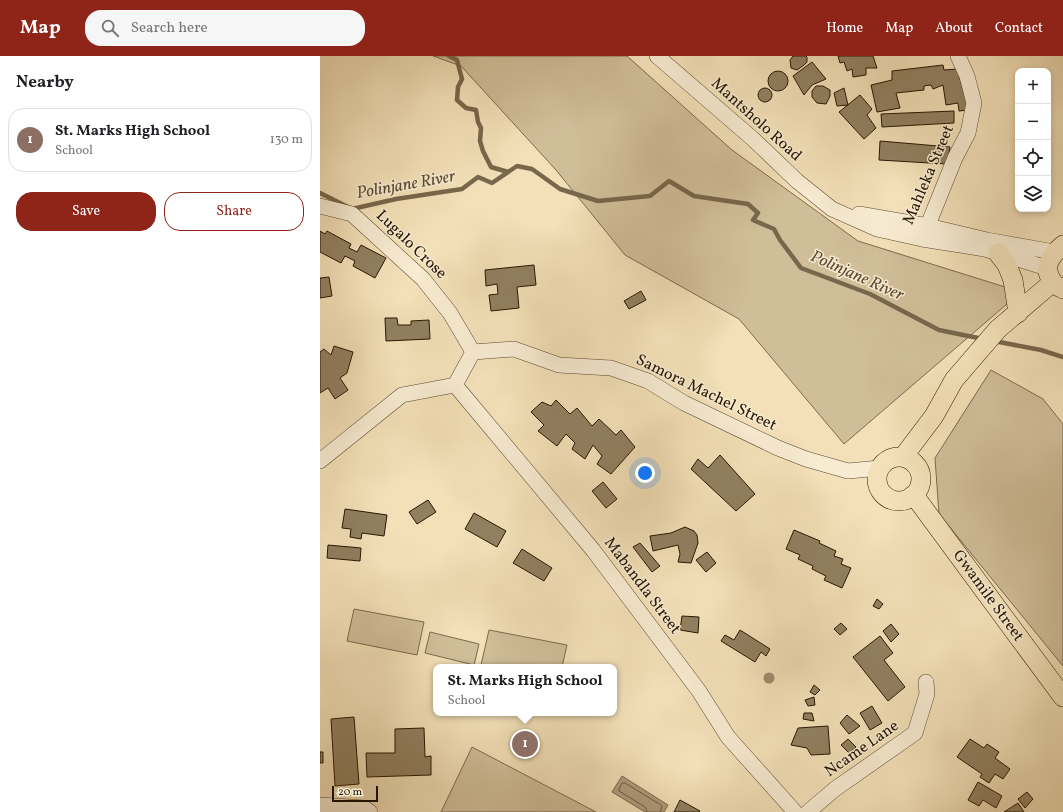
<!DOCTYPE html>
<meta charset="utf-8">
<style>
body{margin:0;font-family:Vollkorn,serif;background:#f6f6f6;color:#202124}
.controls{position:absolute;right:12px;top:12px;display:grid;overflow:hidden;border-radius:8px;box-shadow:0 2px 6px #0003}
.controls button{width:36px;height:36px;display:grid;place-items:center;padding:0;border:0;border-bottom:1px solid #e0e0e0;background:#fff;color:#202124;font:20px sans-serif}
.scale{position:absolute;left:12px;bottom:10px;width:46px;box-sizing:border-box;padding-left:4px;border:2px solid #271701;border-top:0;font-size:11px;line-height:14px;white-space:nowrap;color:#271701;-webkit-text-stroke:3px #f7ebd1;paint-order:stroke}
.you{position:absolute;left:325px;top:417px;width:14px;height:14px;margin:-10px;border:3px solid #fff;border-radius:50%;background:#1a73e8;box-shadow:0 0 0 6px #1a73e833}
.badge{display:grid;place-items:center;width:26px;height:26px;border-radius:50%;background:#8f2418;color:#fff;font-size:13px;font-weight:700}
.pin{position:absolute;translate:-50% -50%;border:2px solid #fff;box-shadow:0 1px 4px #0006}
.popup{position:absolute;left:113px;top:608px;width:184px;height:52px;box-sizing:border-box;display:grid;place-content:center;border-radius:8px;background:#fff;filter:drop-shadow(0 1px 3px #0005);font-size:13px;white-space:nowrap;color:#757577}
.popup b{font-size:15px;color:#202124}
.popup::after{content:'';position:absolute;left:50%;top:100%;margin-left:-8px;border:8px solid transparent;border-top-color:#fff}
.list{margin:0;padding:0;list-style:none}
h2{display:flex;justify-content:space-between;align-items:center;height:52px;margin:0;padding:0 16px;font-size:17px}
h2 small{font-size:13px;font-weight:400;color:#757577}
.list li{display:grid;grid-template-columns:26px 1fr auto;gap:12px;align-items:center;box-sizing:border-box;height:64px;margin:0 8px 8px;padding:0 8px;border:1px solid #e0e0e0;border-radius:16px}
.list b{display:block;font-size:15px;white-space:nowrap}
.list p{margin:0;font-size:13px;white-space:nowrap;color:#757577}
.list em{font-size:13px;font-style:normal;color:#757577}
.actions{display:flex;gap:8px;padding:12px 16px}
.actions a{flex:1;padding:9px 0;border:1px solid #8f2418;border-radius:16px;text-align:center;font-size:14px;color:#8f2418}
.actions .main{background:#8f2418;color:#fff}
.icon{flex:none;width:22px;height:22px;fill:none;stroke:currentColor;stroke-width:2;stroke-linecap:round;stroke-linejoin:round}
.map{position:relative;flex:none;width:743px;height:756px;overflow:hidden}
header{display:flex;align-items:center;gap:24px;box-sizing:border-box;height:56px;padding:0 20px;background:#8f2418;color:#fff}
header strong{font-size:19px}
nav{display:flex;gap:22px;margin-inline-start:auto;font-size:14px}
.search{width:280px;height:36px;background:#f6f6f6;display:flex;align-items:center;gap:10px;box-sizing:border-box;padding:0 14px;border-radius:16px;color:#757577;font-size:15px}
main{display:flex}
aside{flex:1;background:#fff}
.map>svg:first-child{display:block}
.green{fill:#d0be99;stroke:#7c6a4d}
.water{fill:#ae9c7a;stroke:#78674a}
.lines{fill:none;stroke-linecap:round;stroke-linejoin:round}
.shore{stroke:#6a5a3e;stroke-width:1}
.stream{stroke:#78674a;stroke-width:4.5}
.building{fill:#918060;stroke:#271701}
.minor-casing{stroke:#5a492f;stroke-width:16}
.major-casing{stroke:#271701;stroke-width:20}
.minor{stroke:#f7ebd1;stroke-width:15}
.major{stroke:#f3e0b8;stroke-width:19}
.tree{fill:#9f8d6d}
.labels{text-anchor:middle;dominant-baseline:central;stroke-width:3;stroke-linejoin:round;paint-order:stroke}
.street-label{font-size:16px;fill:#271701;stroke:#f7ebd1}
.water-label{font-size:17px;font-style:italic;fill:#5d4c31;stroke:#f7ebd1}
</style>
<header>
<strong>Map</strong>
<div class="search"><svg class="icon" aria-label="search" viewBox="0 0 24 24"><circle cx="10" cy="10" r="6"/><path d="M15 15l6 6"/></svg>Search here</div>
<nav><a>Home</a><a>Map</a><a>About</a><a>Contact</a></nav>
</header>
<main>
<aside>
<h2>Nearby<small></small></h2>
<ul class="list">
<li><span class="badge" style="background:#8d6e63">1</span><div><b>St. Marks High School</b><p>School</p></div><em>130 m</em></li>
</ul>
<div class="actions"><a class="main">Save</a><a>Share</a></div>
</aside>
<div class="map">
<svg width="743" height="756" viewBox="0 0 743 756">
<rect width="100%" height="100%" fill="#f3e0b8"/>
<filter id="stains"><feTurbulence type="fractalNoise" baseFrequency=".005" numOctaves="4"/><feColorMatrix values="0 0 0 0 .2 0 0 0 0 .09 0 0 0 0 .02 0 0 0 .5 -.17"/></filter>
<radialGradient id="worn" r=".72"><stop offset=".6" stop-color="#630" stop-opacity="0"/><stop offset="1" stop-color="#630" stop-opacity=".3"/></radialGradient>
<!-- green -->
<path class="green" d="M113,0H307L412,94L538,185L701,236L524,388L419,263L305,199L236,114L141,10Z
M671,314L723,343L743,368V610L619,458L615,402Z
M34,553L104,566L97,599L27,585Z
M169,574L247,589L242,611H169L161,609Z
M110,576L159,588L154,609L105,597Z
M152,691L276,756H121Z"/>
<!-- water -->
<path class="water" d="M302,720L348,749L344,756H325L292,736Z"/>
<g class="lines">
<!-- shore -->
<path class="shore" d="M327,756L326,753L325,751L299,735V733L302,727H305L341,749L342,751L340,756"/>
<!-- stream -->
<path class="stream" d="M129,0L137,4L142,23L138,31L137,44L146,52L156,54L158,66L161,72L160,85L163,95L171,111L188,116
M0,137L32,153L76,143L142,133L158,121L172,127L197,110L212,113L240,133L278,145L330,140L349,125L374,140L428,148L438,157L433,164L454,173L460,184L481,212L550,238L619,274L663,283
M674,285L721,294L743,301"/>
</g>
<!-- building -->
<path class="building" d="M473,0H486L487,1V6L484,9L477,14L471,12L470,4Z
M518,0H553L557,12H546V19L533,21L532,13L527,15L524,6L520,7Z
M492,6L506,23L492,29L484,39L473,20Z
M623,9L624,14L637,13L649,54L639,55L638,47L626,49L623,29L613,33L611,29L604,30V34L576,37L580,52L557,56L551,29L572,24V15Z
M448 25a10 10 0 1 1 20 0a10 10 0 1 1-20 0Z
M496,30H503L510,34V40L506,48L497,47L492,41V35Z
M524,32L528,49L517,50L514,37Z
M438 39a7 7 0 1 1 14 0a7 7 0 1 1-14 0Z
M540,39L552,53L547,59L556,72L544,83L519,56Z
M634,55V67L562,71L561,58Z
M560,85L630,91L627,108L559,104Z
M0,175L5,178L7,175L31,188L29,192L37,196L41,189L66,202L55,222L33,210L35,205L25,200L21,207L0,196Z
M214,209L216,229L197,231L199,252L171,255L169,239L178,238L177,228L166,230L165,214Z
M9,221L12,240L0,242V222Z
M321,235L326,244L309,253L304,245Z
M65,262H77L78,269H91V265L109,264L110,283L66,285Z
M14,290L33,296L27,317L20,322L28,334L15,343L8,332L0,337V296L4,293L11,299Z
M236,344L250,358L257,352L272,370L279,363L296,379L301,374L315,391L291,418L277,408L282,400L273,389L265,403L252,393L255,387L246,378L237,390L218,375L224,369L211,356L222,346L231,350Z
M400,399L435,438L416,455L371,413L378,403L388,412Z
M283,426L297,443L286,452L272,435Z
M108,444L116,456L97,468L89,456Z
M25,453L67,459L64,480L42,477L41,483L30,481L31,473L22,472Z
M154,457L186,475L177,491L145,473Z
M365,471L374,475L377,479L378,487L371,507L358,506L360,498L358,489L333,495L330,480L351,477Z
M474,474L500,485L499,487L516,495L514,500L523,503L521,508L531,512L522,532L504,524L506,520L492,513L493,510L478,503L480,499L466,493Z
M320,487L340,510L332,516L313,491Z
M8,489L41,492L40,505L7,502Z
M202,493L232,512L224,525L193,507Z
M387,496L396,507L386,516L376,504Z
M557,543L563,548L559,553L553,550Z
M362,560L379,561L378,577L360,574Z
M521,567L527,573L520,579L514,573Z
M571,568L579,578L571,586L563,575Z
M420,574L450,593L446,600L441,596L435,606L401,585L405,579L414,584Z
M560,580L573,597L564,604L585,631L568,645L533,601Z
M494,629L500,634L495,639L490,636Z
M494,641L495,649L488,650L485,644Z
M552,650L562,667L550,674L540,657Z
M484,657H492L494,665L483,663Z
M527,659L540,670L529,678L520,667Z
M34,661L39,728L15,730L11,663Z
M508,670L510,698L491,699L487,692L471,689L478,672Z
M104,672L105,701L111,700V719L47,721L46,697H75V673Z
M528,683L536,691L529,697L521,689Z
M650,683L664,692L667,688L679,696L675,702L690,713L683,723L675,718L669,727L660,721L662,718L637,701Z
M0,696H3V707H0Z
M658,726L682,740L676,752L663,744L659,750L648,744Z
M707,736L713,743L705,752L698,743Z
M360,744L380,755L379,756H354Z
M698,747L704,756H684Z"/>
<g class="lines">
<defs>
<path id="minor" d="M337,0L433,83L477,125L512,153L557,173L602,183L665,193L727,212
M0,150L32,158L103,223L130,257L153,296
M539,158L608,170L667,184L734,196
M604,179L635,102L648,77L654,47L647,20L638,0
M135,329L273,494L379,635L408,681L475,756
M0,405L82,339L135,329L153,296L194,293L239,309L291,312L328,325L364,347L458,392L486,403L528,415L560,412
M0,749L44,752L50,756
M488,756L515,733L595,677L607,638L606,626"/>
<path id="major" d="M743,189C731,199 722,210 732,225C734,229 740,231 743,233
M678,197L687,209L693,224L698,257
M583,401L614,360L634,324L678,273L733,226
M557 423a22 22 0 1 1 44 0a22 22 0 1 1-44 0Z
M592,440L599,446L700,583L743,641"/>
</defs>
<!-- minor casing -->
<use href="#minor" class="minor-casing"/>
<!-- major casing -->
<use href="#major" class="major-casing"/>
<!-- minor -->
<use href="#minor" class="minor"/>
<!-- major -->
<use href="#major" class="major"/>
</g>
<!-- trees -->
<circle class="tree" cx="449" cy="622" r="5.5"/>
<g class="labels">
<!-- street labels -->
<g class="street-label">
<text transform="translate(436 64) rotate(42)">Mantsholo Road</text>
<text transform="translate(609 119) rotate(-67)">Mahleka Street</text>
<text transform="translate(91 189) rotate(44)">Lugalo Crose</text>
<text transform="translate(386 337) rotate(26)">Samora Machel Street</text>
<text transform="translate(322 530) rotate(53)">Mabandla Street</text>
<text transform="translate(668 540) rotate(54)">Gwamile Street</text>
<text transform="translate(542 693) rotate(-35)">Ncame Lane</text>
</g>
<!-- water labels -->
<g class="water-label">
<text transform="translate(86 129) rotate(-10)">Polinjane River</text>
<text transform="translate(537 220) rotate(24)">Polinjane River</text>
</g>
</g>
<rect width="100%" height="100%" filter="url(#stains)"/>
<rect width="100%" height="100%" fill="url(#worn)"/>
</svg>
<div class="controls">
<button>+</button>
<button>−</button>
<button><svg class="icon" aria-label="locate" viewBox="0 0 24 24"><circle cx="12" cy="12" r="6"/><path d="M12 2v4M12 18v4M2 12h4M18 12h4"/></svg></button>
<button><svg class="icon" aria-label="layers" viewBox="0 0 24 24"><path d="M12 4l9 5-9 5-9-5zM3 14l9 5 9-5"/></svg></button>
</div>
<div class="scale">20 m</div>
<div class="you"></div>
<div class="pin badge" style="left:205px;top:688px;background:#8d6e63">1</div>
<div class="popup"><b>St. Marks High School</b>School</div>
</div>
</main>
